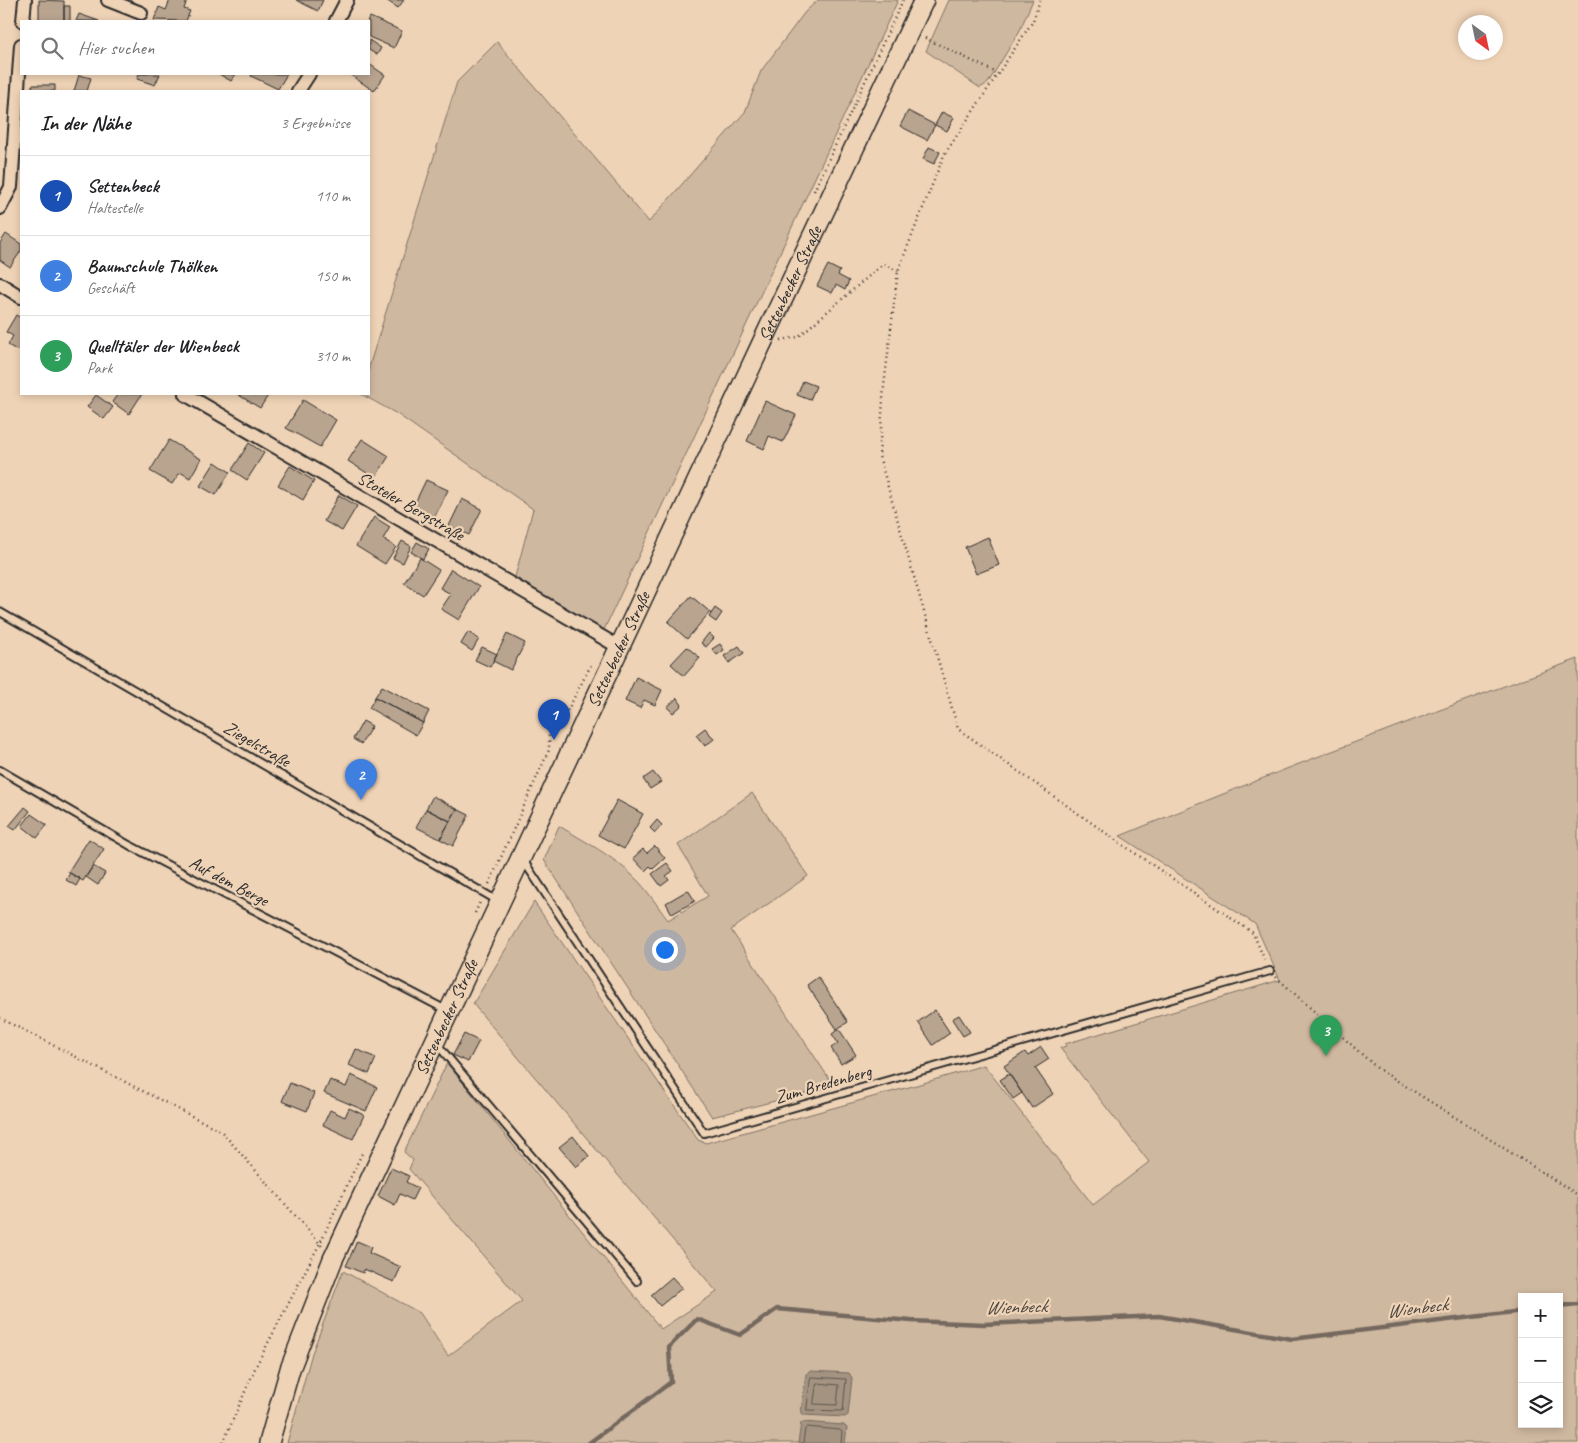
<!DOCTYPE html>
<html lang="de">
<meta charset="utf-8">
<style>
body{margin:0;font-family:Caveat,sans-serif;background:#f6f6f6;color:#202124}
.controls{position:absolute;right:15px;bottom:15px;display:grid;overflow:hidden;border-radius:0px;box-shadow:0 2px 8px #0003}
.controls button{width:45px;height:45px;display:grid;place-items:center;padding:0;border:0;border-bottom:1px solid #e0e0e0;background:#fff;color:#202124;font:25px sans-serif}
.compass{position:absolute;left:1458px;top:15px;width:45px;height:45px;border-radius:50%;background:#fff;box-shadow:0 2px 8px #0003;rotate:147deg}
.you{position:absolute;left:664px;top:949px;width:18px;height:18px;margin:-12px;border:4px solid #fff;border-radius:50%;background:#1a73e8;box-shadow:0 0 0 8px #1a73e833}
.badge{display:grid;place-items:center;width:32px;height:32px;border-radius:50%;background:#0b8043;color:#fff;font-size:16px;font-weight:700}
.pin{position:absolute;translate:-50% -41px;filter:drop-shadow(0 1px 2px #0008)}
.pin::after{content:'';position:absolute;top:26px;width:18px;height:15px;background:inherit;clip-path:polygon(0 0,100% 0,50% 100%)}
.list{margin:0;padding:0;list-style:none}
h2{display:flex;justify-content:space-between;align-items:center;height:65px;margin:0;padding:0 20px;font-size:21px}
h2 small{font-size:16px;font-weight:400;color:#757577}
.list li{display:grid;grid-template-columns:32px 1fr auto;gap:15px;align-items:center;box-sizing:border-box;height:80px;padding:0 20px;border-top:1px solid #e0e0e0}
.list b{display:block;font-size:19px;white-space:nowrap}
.list p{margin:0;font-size:16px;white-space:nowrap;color:#757577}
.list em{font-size:16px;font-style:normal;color:#757577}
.icon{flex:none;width:28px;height:28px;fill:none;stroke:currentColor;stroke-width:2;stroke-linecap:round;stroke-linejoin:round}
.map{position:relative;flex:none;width:1578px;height:1443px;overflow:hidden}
.search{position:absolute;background:#fff;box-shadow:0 2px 8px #0003;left:20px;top:20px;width:350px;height:55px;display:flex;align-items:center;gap:12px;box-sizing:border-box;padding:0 18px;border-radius:0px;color:#757577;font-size:19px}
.panel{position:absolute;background:#fff;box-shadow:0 2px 8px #0003;left:20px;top:90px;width:350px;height:305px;border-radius:0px}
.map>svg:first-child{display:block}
.green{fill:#cfb8a0;stroke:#7d7266;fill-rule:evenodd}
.water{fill:#a49381;stroke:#74695f}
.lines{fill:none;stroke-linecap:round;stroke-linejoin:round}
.shore{stroke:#5b554d;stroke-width:1}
.stream{stroke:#74695f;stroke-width:4.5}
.building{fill:#b9a48f;stroke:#2b2b2b}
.service-casing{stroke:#2b2b2b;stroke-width:10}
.minor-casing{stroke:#2b2b2b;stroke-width:16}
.primary-casing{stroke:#2b2b2b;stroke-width:22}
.path{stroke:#2b2b2b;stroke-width:2.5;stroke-dasharray:1 4;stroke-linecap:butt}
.service{stroke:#efd3b6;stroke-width:6}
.minor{stroke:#efd3b6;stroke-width:12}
.primary{stroke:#efd3b6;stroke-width:19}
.labels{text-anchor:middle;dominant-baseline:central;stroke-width:4.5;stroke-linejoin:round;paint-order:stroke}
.street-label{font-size:18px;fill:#2b2b2b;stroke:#efd3b6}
.water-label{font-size:19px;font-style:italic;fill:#494540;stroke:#efd3b6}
</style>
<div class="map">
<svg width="1578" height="1443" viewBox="0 0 1578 1443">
<rect width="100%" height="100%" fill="#efd3b6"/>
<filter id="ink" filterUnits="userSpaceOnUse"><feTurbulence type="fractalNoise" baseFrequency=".02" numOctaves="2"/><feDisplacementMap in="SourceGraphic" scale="10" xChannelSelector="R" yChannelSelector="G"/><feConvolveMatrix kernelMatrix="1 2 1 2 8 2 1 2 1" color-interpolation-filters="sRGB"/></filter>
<g filter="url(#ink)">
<!-- green -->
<path class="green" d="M818,0H898L603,632L515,577L533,509L397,414L361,394H369V367L457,82L497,42L649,222L745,112L761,71L805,12Z
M949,0H1033L1019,32L988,83L980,88L926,51Z
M1578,659V1443H287L312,1353L343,1271L420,1313L448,1356L522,1301L409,1169L413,1160L404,1152L447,1063L661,1329L717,1292L473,1004L534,902L698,1140L706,1143L920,1084L984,1065L1093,1205L1149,1162L1060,1048L1066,1046L1065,1044L1280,980L1255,924L1120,836C1272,773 1424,715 1578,659ZM1522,1297H1559V1424H1522Z
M752,793L808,876L731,930L834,1086L712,1117L544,860L559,826C583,840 616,858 634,877C648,890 657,906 668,920L708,896L678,845Z"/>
<!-- water -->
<path class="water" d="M810,1371L849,1373L852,1378L848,1415L845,1417L804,1415L801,1412L806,1374Z
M803,1422L844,1425L847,1428L845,1443H798L801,1423Z"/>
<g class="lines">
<!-- shore -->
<path class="shore" d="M811,1377L846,1379L843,1411L807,1410Z
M817,1383L839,1385L837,1405L814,1404Z
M803,1443L805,1429L807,1427L840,1430L842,1432L841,1443"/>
<!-- stream -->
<path class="stream" d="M1559,1306L1578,1304
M589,1443L671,1382L669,1347L697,1319L740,1335L777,1309L911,1321L984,1324L1159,1316L1292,1339L1522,1311"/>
</g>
<!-- building -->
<path class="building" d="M39,0L64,1V21H39Z
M170,0H187L184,9L190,11L186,21L154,20L159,7L166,10Z
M296,0H323L318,11Z
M386,0H404L398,8Z
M64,6H70V21H64Z
M79,14L99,21H76Z
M370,17L402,31L394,48L369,37V21H367Z
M369,40L381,48L377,55L369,50Z
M369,64L385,75L374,91L349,74H369Z
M139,74H160L155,85L137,79Z
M219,74H236L231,81Z
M252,74H287L278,89L251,76Z
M79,75L91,78L87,91H74Z
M32,85H55V91H32Z
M908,111L935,125L927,140L900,126Z
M942,112L954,118L947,131L935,125Z
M929,147L940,152L934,164L923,159Z
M6,234L21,244V251L10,267L0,260V243Z
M828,265L840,271L838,275L849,281L845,290L836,285L832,293L817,286Z
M16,315L21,318V344L18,351L8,345L13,336L6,332Z
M803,381L816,386L810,400L797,395Z
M118,394H142L129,414L112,402Z
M237,394H269L260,408Z
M96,395L113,407L104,419L87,407Z
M303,400L336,420L320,447L286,428Z
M765,401L796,415L783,442L769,436L764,449L747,441Z
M362,439L389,456L375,478L348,461Z
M169,440L201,459L190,478L180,472L172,484L150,471Z
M249,443L264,453L247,480L232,470Z
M215,462L230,472L216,495L200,486Z
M290,466L314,481L303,500L278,485Z
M426,480L448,490L434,518L413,507Z
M339,495L357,506L342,531L324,521Z
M462,499L482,509L469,535L449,526Z
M374,517L390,527L383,539L396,547L385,564L356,546Z
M988,537L999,565L976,574L965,547Z
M402,541L411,546L403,563L393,558Z
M417,542L429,549L423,559L411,552Z
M420,558L439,570L423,595L404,583Z
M451,569L479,587L459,620L441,609L451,594L440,588Z
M691,596L710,612L687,639L668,622Z
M715,608L722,613L716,622L709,617Z
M468,632L479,639L472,651L461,644Z
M709,633L714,638L706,647L701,643Z
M507,634L525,643L511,670L493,661Z
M720,644L724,650L717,655L712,649Z
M739,646L744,653L729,663L724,656Z
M482,647L497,654L490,667L475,660Z
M687,647L700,658L684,676L671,664Z
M636,677L662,690L655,705L644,700L640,708L625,701Z
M382,686L429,711L423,723L375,697Z
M375,697L423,723L416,735L369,708Z
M677,698L682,705L673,713L667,707Z
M363,721L372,726L361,744L353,739Z
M705,728L714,739L705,746L696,735Z
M653,772L661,782L650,789L643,779Z
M433,796L457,809L450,821L426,809Z
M617,800L643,814L624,849L598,835Z
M25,807L30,811L15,830L9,826Z
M426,809L450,821L440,839L416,827Z
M457,809L469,815L453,846L440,839Z
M31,814L47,825L37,838L22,826Z
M657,820L662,825L655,833L650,828Z
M89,839L104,849L83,881L68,872Z
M655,846L665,858L653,869L650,866L645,871L633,858L643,849L647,853Z
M667,863L673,871L666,876L669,880L661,886L652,874Z
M93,866L105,873L98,885L86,877Z
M70,873L80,879L76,886L66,880Z
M688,890L695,901L672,914L666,903Z
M818,977L848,1022L837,1029L807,985Z
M935,1010L950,1033L933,1045L918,1022Z
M959,1015L970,1032L963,1036L952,1019Z
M839,1029L856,1055L841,1064L831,1048L838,1043L832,1034Z
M464,1034L479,1041L468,1062L453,1055Z
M1041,1047L1049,1059L1035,1068L1053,1094L1032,1108L1004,1066L1025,1052L1028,1056Z
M356,1049L376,1058L369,1074L349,1065Z
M1009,1074L1022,1093L1013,1099L1000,1080Z
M351,1075L377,1087L366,1111L324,1093L330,1080L346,1087Z
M290,1083L314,1093L307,1111L282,1101Z
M349,1108L364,1115L353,1139L323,1125L330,1110L345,1117Z
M573,1136L589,1156L576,1167L559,1147Z
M391,1168L409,1176L406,1182L418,1188L412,1200L400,1194L395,1205L378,1196Z
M357,1241L371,1247L369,1253L401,1267L394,1282L364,1269L363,1273L346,1266Z
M672,1277L682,1288L660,1306L651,1295Z"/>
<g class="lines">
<defs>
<path id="service" d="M0,612L498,901
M0,770L129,845L448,1011
M523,860L704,1133L1270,971
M436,1043L637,1281"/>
<path id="minor" d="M108,0L141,13
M23,21L25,0
M336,21L347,0
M298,91L309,74
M0,208L11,187L21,45
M0,284L21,297
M185,394L619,647"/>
<g id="primary">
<path id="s1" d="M269,1443L290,1369L333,1259L762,343L924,0"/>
</g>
</defs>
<!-- service casing -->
<use href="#service" class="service-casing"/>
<!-- minor casing -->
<use href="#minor" class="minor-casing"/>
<!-- primary casing -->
<use href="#primary" class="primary-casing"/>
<!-- path -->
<path class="path" d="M1040,0L1033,21L944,155L898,271L884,386L879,456L958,729L1123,845L1253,933L1266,963
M925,38L997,73
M814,191L903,0
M781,340L798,337L883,264L898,271
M489,884L549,750V728L563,719L591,665
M475,913L480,902
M1276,977L1377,1068L1578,1195
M0,1018L221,1131L322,1246
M223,1443L256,1366L320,1243L363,1151"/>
<!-- service -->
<use href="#service" class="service"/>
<!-- minor -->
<use href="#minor" class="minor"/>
<!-- primary -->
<use href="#primary" class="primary"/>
</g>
</g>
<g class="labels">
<!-- street labels -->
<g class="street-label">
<text stroke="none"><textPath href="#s1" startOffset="1272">Settenbecker Straße</textPath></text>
<text transform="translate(411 506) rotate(30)">Stoteler Bergstraße</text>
<text stroke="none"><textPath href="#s1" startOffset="868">Settenbecker Straße</textPath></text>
<text transform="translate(257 744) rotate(30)">Ziegelstraße</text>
<text transform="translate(229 881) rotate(28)">Auf dem Berge</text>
<text stroke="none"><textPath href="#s1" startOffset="462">Settenbecker Straße</textPath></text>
<text transform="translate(823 1084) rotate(-16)">Zum Bredenberg</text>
</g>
<!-- water labels -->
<g class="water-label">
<text transform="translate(1016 1307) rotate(-2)">Wienbeck</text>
<text transform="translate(1417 1308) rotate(-7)">Wienbeck</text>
</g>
</g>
</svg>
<div class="controls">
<button>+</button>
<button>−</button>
<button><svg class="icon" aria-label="layers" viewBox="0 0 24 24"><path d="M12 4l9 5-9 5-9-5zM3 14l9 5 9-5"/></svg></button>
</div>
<svg class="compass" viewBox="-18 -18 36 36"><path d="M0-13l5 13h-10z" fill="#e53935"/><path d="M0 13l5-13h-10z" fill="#757577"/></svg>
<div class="you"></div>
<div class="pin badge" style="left:554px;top:740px;background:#1a4fb4">1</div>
<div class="pin badge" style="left:361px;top:800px;background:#3f7fe0">2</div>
<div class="pin badge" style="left:1326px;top:1056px;background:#2e9e5b">3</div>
<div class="search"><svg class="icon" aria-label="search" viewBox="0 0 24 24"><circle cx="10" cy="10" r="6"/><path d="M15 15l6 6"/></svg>Hier suchen</div>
<section class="panel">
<h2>In der Nähe<small>3 Ergebnisse</small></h2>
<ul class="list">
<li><span class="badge" style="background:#1a4fb4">1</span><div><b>Settenbeck</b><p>Haltestelle</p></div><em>110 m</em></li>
<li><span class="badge" style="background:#3f7fe0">2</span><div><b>Baumschule Thölken</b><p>Geschäft</p></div><em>150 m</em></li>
<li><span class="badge" style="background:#2e9e5b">3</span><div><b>Quelltäler der Wienbeck</b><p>Park</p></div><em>310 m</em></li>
</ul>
</section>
</div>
